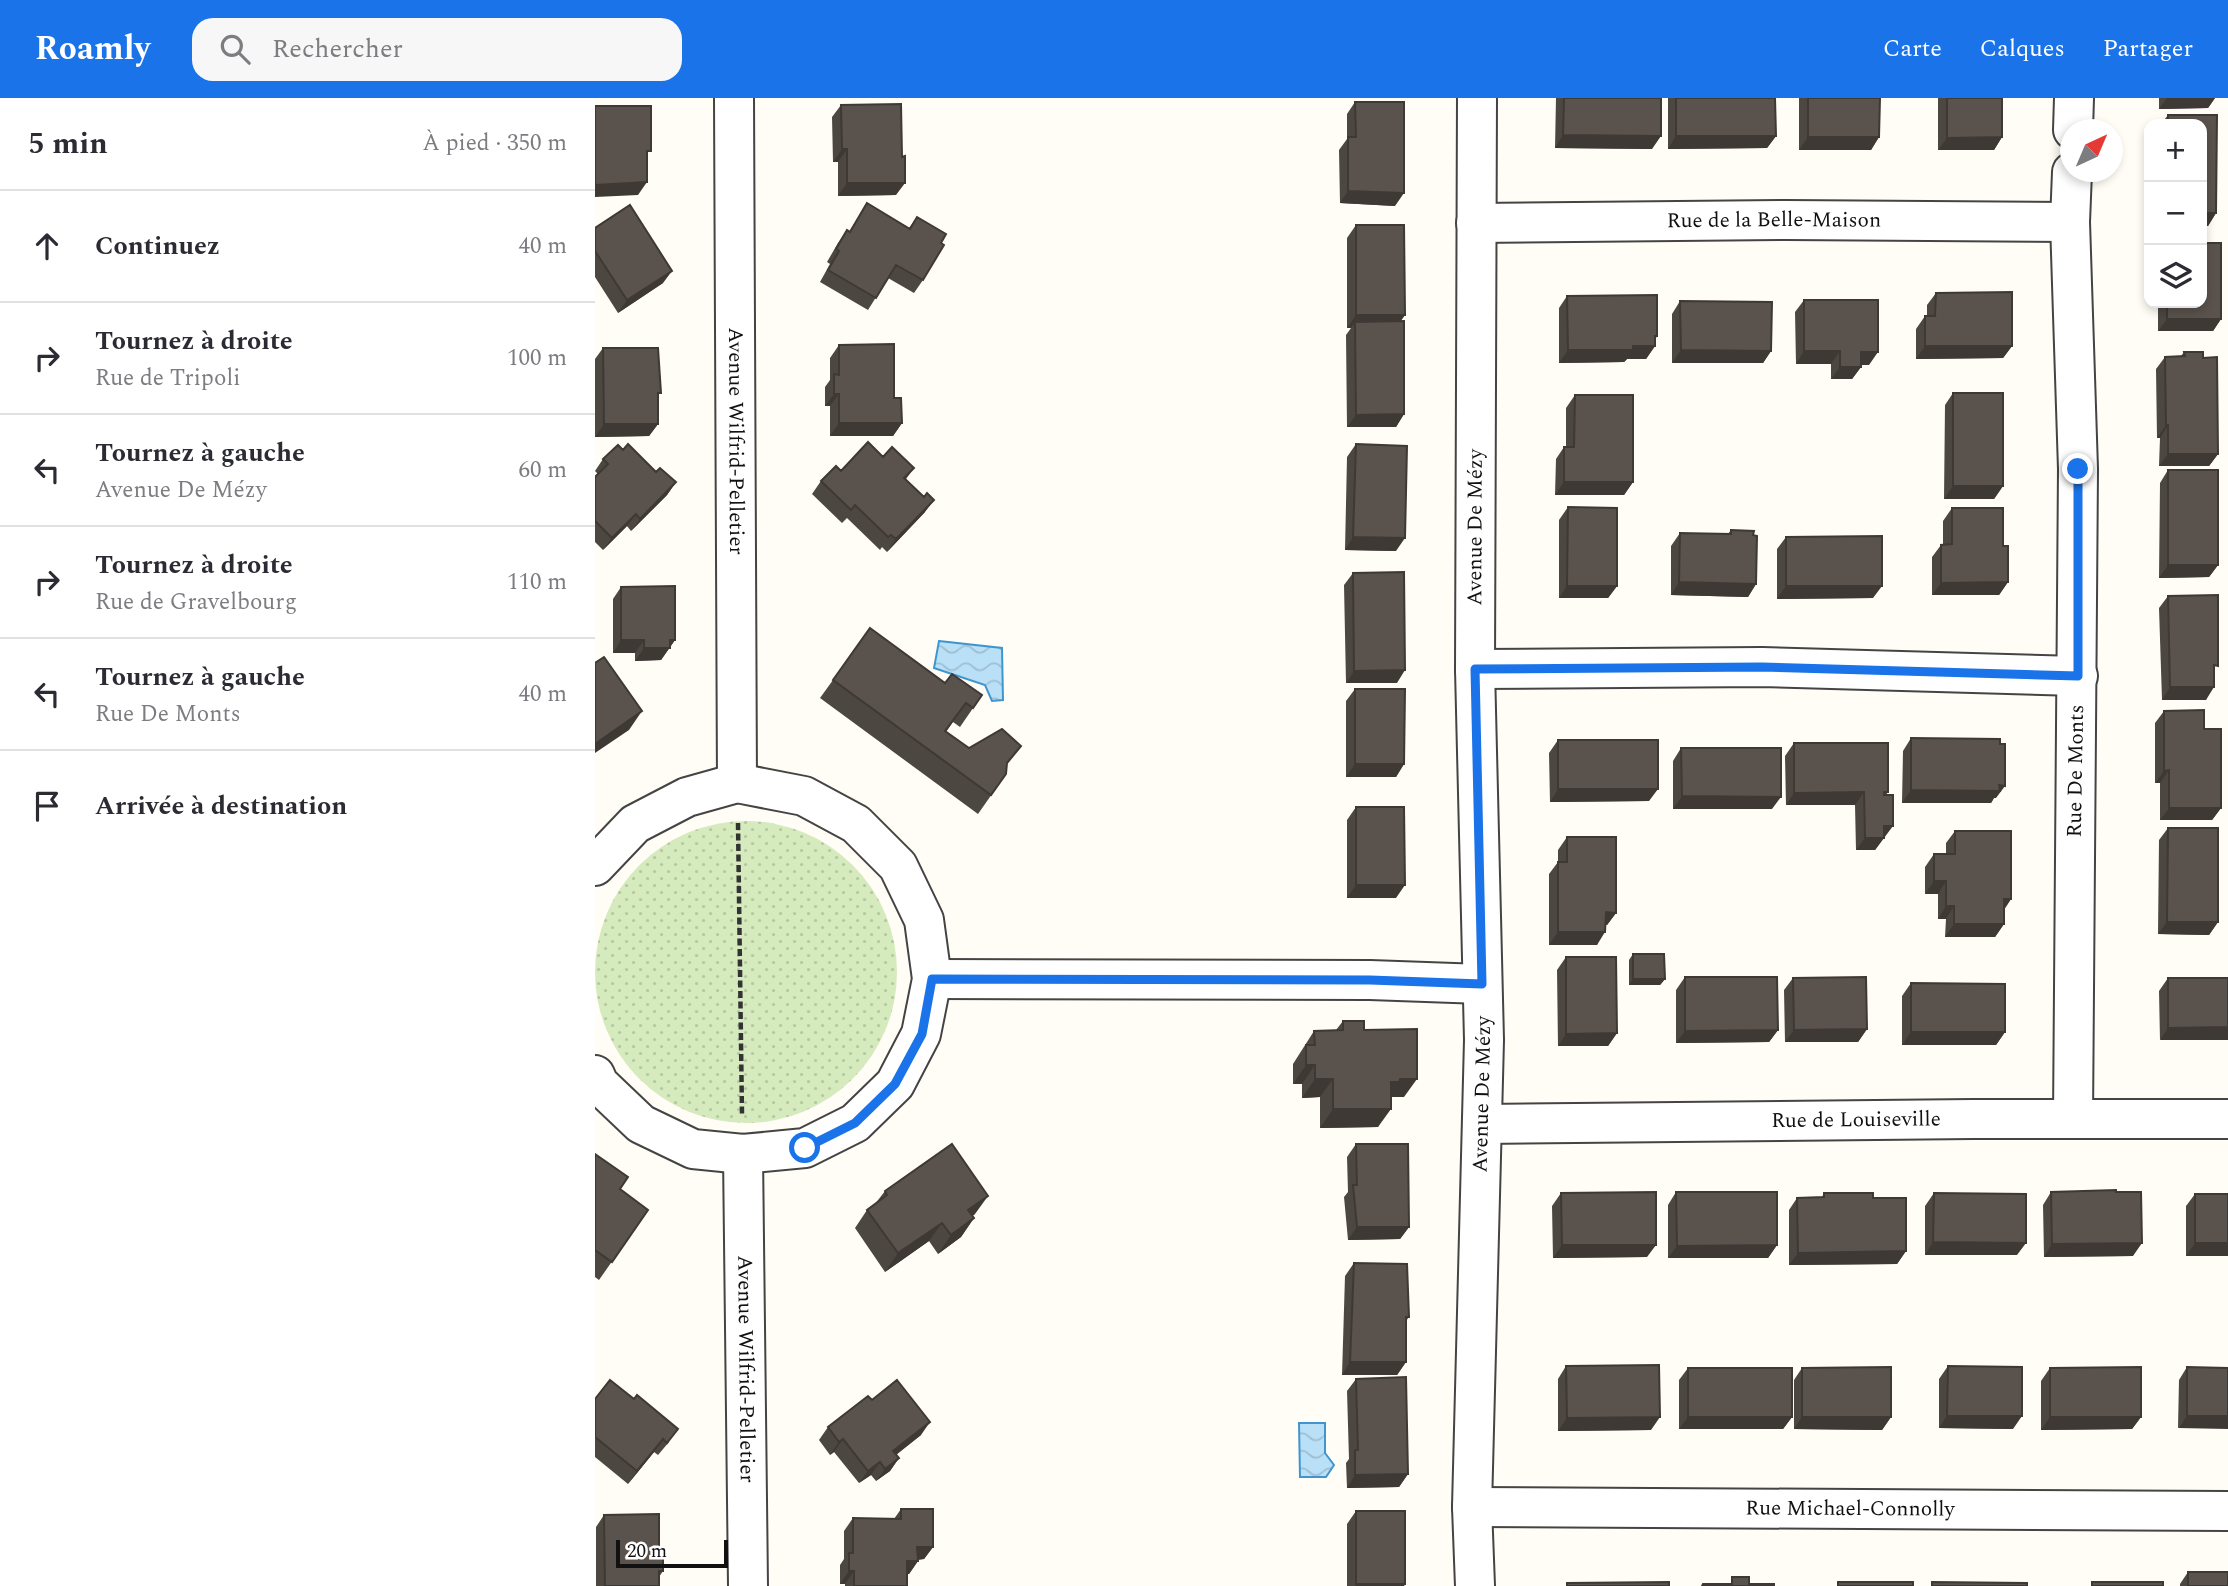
<!DOCTYPE html>
<html lang="fr">
<meta charset="utf-8">
<style>
body{margin:0;font-family:Spectral,serif;background:#f7f7f7;color:#2b2b33}
.controls{position:absolute;right:21px;top:21px;display:grid;overflow:hidden;border-radius:14px;box-shadow:0 4px 10px #0003}
.controls button{width:63px;height:63px;display:grid;place-items:center;padding:0;border:0;border-bottom:2px solid #e1e1e2;background:#fff;color:#2b2b33;font:35px sans-serif}
.compass{position:absolute;left:1465px;top:21px;width:63px;height:63px;border-radius:50%;background:#fff;box-shadow:0 4px 10px #0003;rotate:44deg}
.scale{position:absolute;left:21px;bottom:18px;width:112px;box-sizing:border-box;padding-left:7px;border:4px solid #111;border-top:0;font-size:19px;line-height:24px;white-space:nowrap;color:#111;-webkit-text-stroke:5px #fff;paint-order:stroke}
.stop{position:absolute;width:21px;height:21px;margin:-16px;border:5px solid #1a73e8;border-radius:50%;background:#fff}
.stop.end{background:#1a73e8;border-color:#fff;box-shadow:0 2px 7px #0008}
.list{margin:0;padding:0;list-style:none}
h2{display:flex;justify-content:space-between;align-items:center;height:91px;margin:0;padding:0 28px;font-size:30px}
h2 small{font-size:23px;font-weight:400;color:#7c7c81}
.list li{display:grid;grid-template-columns:46px 1fr auto;gap:21px;align-items:center;box-sizing:border-box;height:112px;padding:0 28px;border-top:2px solid #e1e1e2}
.list b{display:block;font-size:26px;white-space:nowrap}
.list p{margin:0;font-size:23px;white-space:nowrap;color:#7c7c81}
.list em{font-size:23px;font-style:normal;color:#7c7c81}
.icon{flex:none;width:38px;height:38px;fill:none;stroke:currentColor;stroke-width:2;stroke-linecap:round;stroke-linejoin:round}
.map{position:relative;flex:none;width:1633px;height:1488px;overflow:hidden}
header{display:flex;align-items:center;gap:42px;box-sizing:border-box;height:98px;padding:0 35px;background:#1a73e8;color:#fff}
header strong{font-size:33px}
nav{display:flex;gap:38px;margin-inline-start:auto;font-size:24px}
.search{width:490px;height:63px;background:#f7f7f7;display:flex;align-items:center;gap:18px;box-sizing:border-box;padding:0 24px;border-radius:21px;color:#7c7c81;font-size:26px}
main{display:flex}
aside{flex:1;background:#fff}
.map>svg:first-child{display:block}
.grass{fill:url(#grass-dots)}
.water{fill:url(#water-waves);stroke:#3f96cf;stroke-width:2}
.lines{fill:none;stroke-linecap:round;stroke-linejoin:round}
.minor-casing{stroke:#444;stroke-width:42}
.path{stroke:#333;stroke-width:4.5;stroke-dasharray:7 3.5;stroke-linecap:butt}
.minor{stroke:#fff;stroke-width:38}
.wall{fill:#4d4742}
.shaded-wall{fill:#3f3936}
.building{fill:#5a524d;stroke:#3f3936;stroke-width:2}
.route{stroke:#1a73e8;stroke-width:9}
.labels{text-anchor:middle;dominant-baseline:central;stroke-width:7;stroke-linejoin:round;paint-order:stroke}
.street-label{font-size:21px;fill:#111;stroke:#fff}
</style>
<header>
<strong>Roamly</strong>
<div class="search"><svg class="icon" aria-label="search" viewBox="0 0 24 24"><circle cx="10" cy="10" r="6"/><path d="M15 15l6 6"/></svg>Rechercher</div>
<nav><a>Carte</a><a>Calques</a><a>Partager</a></nav>
</header>
<main>
<aside>
<h2>5 min<small>À pied · 350 m</small></h2>
<ul class="list">
<li><svg class="icon" aria-label="ahead" viewBox="0 0 24 24"><path d="M12 20V5M6 11l6-6 6 6"/></svg><div><b>Continuez</b></div><em>40 m</em></li>
<li><svg class="icon" aria-label="right" viewBox="0 0 24 24"><path d="M7 20v-9h11M14 6l5 5-5 5"/></svg><div><b>Tournez à droite</b><p>Rue de Tripoli</p></div><em>100 m</em></li>
<li><svg class="icon" aria-label="left" viewBox="0 0 24 24"><path d="M17 20v-9H6M10 6l-5 5 5 5"/></svg><div><b>Tournez à gauche</b><p>Avenue De Mézy</p></div><em>60 m</em></li>
<li><svg class="icon" aria-label="right" viewBox="0 0 24 24"><path d="M7 20v-9h11M14 6l5 5-5 5"/></svg><div><b>Tournez à droite</b><p>Rue de Gravelbourg</p></div><em>110 m</em></li>
<li><svg class="icon" aria-label="left" viewBox="0 0 24 24"><path d="M17 20v-9H6M10 6l-5 5 5 5"/></svg><div><b>Tournez à gauche</b><p>Rue De Monts</p></div><em>40 m</em></li>
<li><svg class="icon" aria-label="arrive" viewBox="0 0 24 24"><path d="M6 21V4h12l-3 4 3 4H6"/></svg><div><b>Arrivée à destination</b></div></li>
</ul>
</aside>
<div class="map">
<svg width="1633" height="1488" viewBox="0 0 1633 1488">
<defs>
<pattern id="grass-dots" width="8" height="8" patternUnits="userSpaceOnUse" patternTransform="scale(1.75)"><rect width="8" height="8" fill="#d5ebbd"/><path d="M2 2h.1M6 6h.1" fill="none" stroke="#b6c8a1" stroke-width="1.8" stroke-linecap="round"/></pattern>
<pattern id="water-waves" width="16" height="10" patternUnits="userSpaceOnUse" patternTransform="scale(1.75)"><rect width="16" height="10" fill="#b9e0f7"/><path d="M0 5q4-4 8 0t8 0" fill="none" stroke="#9ebfd3"/></pattern>
</defs>
<rect width="100%" height="100%" fill="#fffdf5"/>
<!-- grass -->
<path class="grass" d="M0 874a151 151 0 1 1 302 0a151 151 0 1 1-302 0Z"/>
<!-- water -->
<path class="water" d="M344,543L407,550L408,602L397,603L390,587L339,570Z
M704,1325H730V1355L739,1367L731,1379H705Z"/>
<g class="lines">
<defs>
<g id="minor">
<path id="s1" d="M139,0L142,685"/>
<path d="M1478,32L1479,0"/>
<path d="M1477,74L1475,124L1483,371L1478,1021"/>
<path id="s2" d="M881,125L1192,122L1475,124"/>
<path d="M880,571L1167,569L1483,578"/>
<path d="M0,768L40,726L92,699L142,685L209,698L261,726L303,768L329,822L337,881L326,936L300,986L260,1025L210,1050L148,1056L98,1051L46,1026L4,986L0,977"/>
<path d="M337,881L775,882L887,886"/>
<path id="s3" d="M888,1026L1378,1021H1633"/>
<path id="s4" d="M148,1056L153,1488"/>
<path id="s5" d="M877,1409L1633,1413"/>
<path id="s6" d="M880,1488L877,1409L889,942L880,571L882,0"/>
</g>
</defs>
<!-- minor casing -->
<use href="#minor" class="minor-casing"/>
<!-- path -->
<path class="path" d="M143,725L147,1017"/>
<!-- minor -->
<use href="#minor" class="minor"/>
</g>
<!-- wall -->
<path class="wall" d="M961,0H1066L1057,51L960,50Z
M1073,0H1180L1181,38L1172,50L1073,51Z
M1204,0H1285L1284,39L1276,52H1204Z
M1343,0H1407V39L1399,52H1343Z
M1564,0H1620L1613,10L1564,11Z
M760,4L800,108L745,105L744,52L752,41V16Z
M246,7L301,97L243,98V64H238L237,19Z
M1573,17H1622L1621,115L1613,128H1607V26H1566Z
M272,105L314,130L322,119L346,145L328,182L319,195L293,180L273,212L225,184L235,166L232,164L243,145L252,132L254,134Z
M761,127L810,217L805,223L809,316L801,329H752L751,237L756,230H752V140Z
M0,130L68,185L23,215L0,179Z
M1341,195L1417,248L1408,260L1321,261V231L1330,218H1332V207Z
M972,198L1062,238L1060,242V248L1051,261H1032L1029,264L964,265V210Z
M1209,202L1274,267H1266V269L1257,281H1236V266H1201L1200,214Z
M1085,203L1176,253L1168,265H1077V216Z
M1563,205H1607L1626,221L1618,233H1563Z
M244,247L299,300L307,325L298,338H235V308H230V289L235,282V260Z
M8,250L63,300V326L54,338L0,339V261Z
M1589,254L1608,260L1623,356L1614,368H1564L1565,340H1562L1561,271L1570,259L1586,258Z
M1358,295L1408,388L1399,401H1349L1350,307Z
M980,297L1038,384L1029,397H960L961,361L969,349H971V310Z
M761,346L801,453L750,452L752,359Z
M28,352L61,374L81,384L72,397L36,433L32,428L8,452L0,444V379L3,376L0,373L8,361Z
M288,359L319,370L311,381L330,414L292,454L287,449L285,452L252,420L247,425L217,396L226,383L246,373Z
M1573,372L1623,467L1614,479L1564,480L1565,385Z
M973,409L1022,488L1013,500H964V422Z
M1357,410L1408,448L1413,484L1404,497H1337V459L1346,447L1348,446V423Z
M1136,432L1158,437L1161,486L1153,499L1076,497V448L1085,435L1133,436Z
M1191,439L1278,500L1182,501V451Z
M758,475L802,585H751L749,487Z
M26,489L80,542L66,562L40,563V555H18V501Z
M1573,498L1619,573L1611,602H1567L1564,510Z
M238,582L350,585L387,597L365,629L358,624L351,634L374,650L412,668L411,676L383,716L225,600Z
M760,591L809,666L801,679H751V603Z
M1569,613L1609,631L1626,710L1617,722H1565V685H1560V625Z
M1316,640L1401,700H1399L1396,705H1307L1308,653Z
M963,642L1054,703L955,704L954,655Z
M1199,645L1293,694L1291,697L1290,741H1288L1280,752H1261L1260,707H1191L1190,658Z
M1086,650L1177,711H1078V663Z
M761,709L801,800H752V722Z
M1573,730L1623,824L1614,837L1563,836L1564,742Z
M1360,733L1416,801L1409,812V826L1400,839H1350L1351,821H1343V796H1330V769L1339,756H1351V745Z
M972,739L1021,815L1012,827H1010L1002,847H954V776L963,764V752Z
M1038,856L1070,881L1065,887H1034V862Z
M971,859L1022,935L1013,948H963L962,872Z
M1090,879L1183,932L1174,944L1081,945V892Z
M1198,880L1272,931L1263,944H1190L1189,892Z
M1573,880H1633L1565,942L1564,893Z
M1316,885L1410,934L1401,947H1307V898Z
M748,923L769,932L809,999H796L783,1029L725,1030V999L707,1000V986H698V966L719,933L741,932Z
M761,1046L814,1129L805,1141L753,1142L749,1099L753,1094L752,1059Z
M0,1056L25,1091L53,1112L4,1182L0,1179Z
M290,1093L380,1116L377,1118L379,1120L366,1139L343,1156L334,1143L290,1174L260,1130L272,1112L280,1106Z
M1081,1094L1182,1147L1173,1160H1073V1107Z
M1456,1094L1538,1158L1449,1159L1448,1107Z
M966,1095L1052,1159L958,1160L957,1108Z
M1229,1095L1278,1100L1311,1153L1302,1166L1194,1167V1112L1202,1100L1227,1099Z
M1339,1095L1422,1157H1330V1108Z
M1600,1096L1633,1158H1591V1108Z
M759,1165L814,1219L811,1223V1264L802,1277H747L750,1178Z
M971,1268L1056,1332L963,1333V1281Z
M1353,1268L1418,1331L1344,1330V1281Z
M1592,1269L1633,1270L1583,1330L1584,1282Z
M1093,1270L1197,1319L1188,1331H1084V1282Z
M1207,1270L1296,1319L1287,1332L1199,1331V1282Z
M1455,1270L1546,1319L1537,1331L1446,1332V1283Z
M761,1281L813,1376L804,1389L752,1390L751,1365L754,1361L752,1293Z
M0,1301L74,1344L63,1357L59,1354L33,1386L0,1359Z
M277,1302L326,1337L301,1357L304,1360L295,1373L281,1383L276,1377L264,1385L239,1354L235,1357L224,1342L233,1329Z
M306,1411L338,1449L329,1461L323,1462V1463L314,1476H312V1488H250V1486H245V1467L249,1461V1433L258,1420L299,1421Z
M761,1413L810,1486L809,1488H752V1426Z
M9,1417L64,1453L68,1473L64,1479V1488H1V1429Z
M1593,1474L1633,1488H1585V1486Z"/>
<!-- shaded-wall -->
<path class="shaded-wall" d="M1572,0H1620L1613,10L1564,11Z
M968,37L1066,38L1057,51L960,50Z
M1081,38H1181L1172,50L1073,51Z
M1213,39H1284L1276,52H1204Z
M1407,39L1399,52H1343L1352,40Z
M247,51H252L243,64H238Z
M52,84L43,97L0,99V87Z
M252,85H310L301,97L243,98Z
M753,93L809,95L800,108L745,105Z
M1607,115H1621L1613,128H1607Z
M77,173L68,185L23,215L32,202Z
M761,217H810L801,230L760,224L756,230H752Z
M1572,221H1626L1618,233H1563Z
M1060,238H1062L1055,248H1060L1051,261H1032L1029,264L964,265L973,252L1038,248Z
M1330,248H1417L1408,260L1321,261Z
M1086,252L1176,253L1168,265H1077Z
M1209,253H1245L1236,266H1201Z
M1266,254H1283L1274,267H1257Z
M1245,269H1266L1257,281H1236Z
M239,296H244L235,308H230Z
M809,316L801,329H752L761,317Z
M244,325H307L298,338H235Z
M9,326H63L54,338L0,339Z
M1571,327H1573L1565,340H1562Z
M1573,356H1623L1614,368H1564Z
M81,384L72,397L36,433L45,421Z
M969,384H1038L1029,397H960Z
M1358,388H1408L1399,401H1349Z
M339,402L330,414L292,454L301,441Z
M41,416L32,428L8,452L17,440Z
M758,439L810,440L801,453L750,452Z
M1573,467H1623L1614,479L1564,480Z
M1084,484L1161,486L1153,499L1076,497Z
M1413,484L1404,497H1337L1346,485Z
M972,488H1022L1013,500H964Z
M1191,488H1287L1278,500L1182,501Z
M26,542H49L40,555H18Z
M75,542H80L66,562L40,563L49,550Z
M810,572L802,585H751L759,573Z
M1575,589H1619L1611,602H1567Z
M47,613L34,632L0,655V646Z
M760,666H809L801,679H751Z
M1574,672L1565,685H1560L1569,673Z
M1404,687L1410,688L1401,700H1399L1396,705H1307L1316,692Z
M963,691H1063L1054,703L955,704Z
M1269,694L1260,707H1191L1199,695Z
M1087,698L1186,699L1177,711H1078Z
M1574,710H1626L1617,722H1565Z
M1289,728H1298L1280,752H1261L1270,740Z
M1339,783H1351L1343,796H1330Z
M761,787H810L801,800H752Z
M1409,801H1416L1407,814Z
M1351,808H1359L1351,821H1343Z
M1011,814L1021,815L1012,827H1002Z
M1572,824H1623L1614,837L1563,836Z
M1359,826H1409L1400,839H1350Z
M963,834H1010L1002,847H954Z
M1038,881H1070L1065,887H1034Z
M1633,929V942H1565L1573,930Z
M1272,931L1263,944H1190L1199,932Z
M1183,932L1174,944L1081,945L1090,933Z
M1316,934H1410L1401,947H1307Z
M1022,935L1013,948H963L971,936Z
M711,967H720L707,986H698Z
M720,981H738L725,999L707,1000Z
M805,981H822L809,999H794L796,984Z
M738,1011H796L783,1029L725,1030Z
M393,1098L380,1116L360,1131L373,1112Z
M379,1120L366,1139L343,1156L356,1137Z
M347,1125L334,1143L290,1174L303,1155Z
M762,1129H814L805,1141L753,1142Z
M1338,1144L1431,1145L1422,1157H1330Z
M1547,1145L1538,1158L1449,1159L1457,1146Z
M1600,1145H1633V1158H1591Z
M967,1147H1061L1052,1159L958,1160Z
M1182,1147L1173,1160H1073L1082,1148Z
M1311,1153L1302,1166L1194,1167L1203,1155Z
M755,1264H811L802,1277H747Z
M1352,1318H1427L1418,1331L1344,1330Z
M1592,1318H1633V1331L1583,1330Z
M1065,1319L1056,1332L963,1333L972,1320Z
M1093,1319H1197L1188,1331H1084Z
M1207,1319H1296L1287,1332L1199,1331Z
M1455,1319H1546L1537,1331L1446,1332Z
M335,1324L326,1337L289,1366L298,1353Z
M68,1341L59,1354L33,1386L42,1373Z
M248,1341L239,1354L235,1357L244,1344Z
M304,1360L295,1373L281,1383L290,1371Z
M285,1364L276,1377L264,1385L273,1373Z
M813,1376L804,1389L752,1390L760,1377Z
M322,1449H338L329,1461L314,1462Z
M312,1463H323L314,1476H303Z
M254,1473H259L250,1486H245Z
M761,1486H810L809,1488H760Z"/>
<!-- building -->
<path class="building" d="M969,0H1066V38L968,37Z
M1081,0H1180L1181,38H1081Z
M1213,0H1285L1284,39H1213Z
M1352,0H1407V39L1352,40Z
M760,4H809V95L753,93V39H761Z
M306,6L307,59L310,58V85H252V51H247L246,7Z
M0,8H56V53H52V84L0,87Z
M1573,17H1622L1621,115H1607V26H1573Z
M272,105L315,131L322,119L351,136L346,145L349,147L328,182L301,167L281,200L233,172L244,153L241,151L252,132L255,134Z
M35,107L77,173L32,202L0,153V130Z
M761,127H809L810,217H761Z
M1607,145H1626V221H1572V205H1607Z
M1417,194V248H1330V218H1340L1341,195Z
M1062,197V238H1060V248H1038V252H973L972,198Z
M1209,202H1283V254H1266V269H1245V253H1209Z
M1085,203L1177,204L1176,253L1086,252Z
M809,223V316L761,317L760,224Z
M299,246V300H306L307,325H244V296H239V276L244,277V247Z
M8,250H63L66,295H63V326H9Z
M1589,254H1608V260L1622,259L1623,356H1573V327H1571L1570,259L1590,258Z
M1358,295H1408V388H1358Z
M980,297H1038V384H969V349H979Z
M273,344L288,359L297,349L319,370L309,380L329,399L332,395L339,402L301,441L296,437L293,439L260,407L256,412L226,383L241,368L246,373Z
M33,346L61,374L65,370L81,384L45,421L41,416L17,440L0,423V379L13,366L8,361L23,347L28,352Z
M761,346L812,348L810,440L758,439Z
M1573,372H1623V467H1573Z
M973,409L1022,410V488H972Z
M1357,410H1408V448H1413V484L1346,485V447L1357,446Z
M1136,432L1159,433L1158,437L1162,438L1161,486L1084,484L1085,435L1136,436Z
M1287,438V488H1191V439Z
M809,474L810,572L759,573L758,475Z
M80,488V542H75V550H49V542H26V489Z
M1623,497V568L1619,567V589H1575L1573,498Z
M275,530L350,585L357,576L387,597L378,610L371,605L350,633L374,650L407,631L426,648L412,665L411,676L396,697L238,582Z
M9,559L47,613L0,646V565Z
M760,591H810L809,666H760Z
M1609,612V631H1626V710H1574V672L1569,673V613Z
M1316,640L1405,641V646H1410V688L1404,687L1405,693L1316,692Z
M963,642H1063V691H963Z
M1199,645H1293V694H1289V697H1298V728H1289V740H1270L1269,694L1199,695Z
M1086,650H1186V699L1087,698Z
M761,709H809L810,787H761Z
M1573,730H1623V824H1572Z
M1360,733H1416V801H1409V826H1359V808H1351V783H1339V756H1360Z
M972,739H1021V815L1011,814L1010,834H963V764H972Z
M1038,856H1069L1070,881H1038Z
M971,859H1021L1022,935L971,936Z
M1090,879H1182L1183,932L1090,933Z
M1271,879L1272,931L1199,932L1198,880Z
M1573,880H1633V929L1573,930Z
M1316,885L1410,886V934H1316Z
M748,923H769V932L822,931V981H805L804,984H796V1011H738V981H720V967H711V947H720L719,933L748,932Z
M357,1046L393,1098L373,1112L379,1120L356,1137L347,1125L303,1155L272,1112L292,1097L290,1093Z
M761,1046H813L814,1129H762L758,1087H762Z
M0,1056L33,1079L25,1091L53,1112L17,1164L0,1152Z
M1521,1092V1094H1546L1547,1145L1457,1146L1456,1094Z
M1061,1094V1147H967L966,1095Z
M1081,1094H1182V1147L1082,1148Z
M1229,1095H1278V1100H1311V1153L1203,1155L1202,1100L1229,1099Z
M1339,1095L1431,1096V1145L1338,1144Z
M1600,1096H1633V1145H1600Z
M759,1165L812,1166L814,1219H811V1264H755Z
M1064,1267L1065,1319L972,1320L971,1268Z
M1353,1268L1427,1269V1318H1352Z
M1296,1269V1319H1207V1270Z
M1546,1269V1319H1455V1270Z
M1592,1269L1633,1270V1318H1592Z
M1093,1270H1197V1319H1093Z
M811,1279L813,1376L760,1377V1352H763L761,1281Z
M15,1282L39,1301L42,1297L83,1331L72,1345L68,1341L42,1373L0,1339V1301Z
M302,1282L335,1324L298,1353L304,1360L290,1371L285,1364L273,1373L248,1341L244,1344L233,1329L273,1298L277,1302Z
M306,1411H338V1449H322L323,1463H312V1488H259V1473H254V1455H258V1420L306,1421Z
M761,1413H810V1486H761Z
M64,1416V1453L68,1452V1473H64V1488H10L9,1417Z
M1593,1474H1633V1488H1593Z
M1137,1479H1154V1486H1179V1488H1107L1108,1486H1137Z
M1074,1484V1488H972V1485Z
M1243,1484H1318V1488H1243Z
M1337,1484L1432,1485V1488H1337Z
M1497,1484H1568V1488H1497Z"/>
<g class="lines">
<!-- route -->
<path class="route" d="M210,1050L260,1025L300,986L327,936L337,881L775,882L887,886L880,571L1167,569L1483,578V371"/>
</g>
<g class="labels">
<!-- street labels -->
<g class="street-label">
<text stroke="none"><textPath href="#s2" startOffset="298">Rue de la Belle-Maison</textPath></text>
<text stroke="none"><textPath href="#s1" startOffset="343">Avenue Wilfrid-Pelletier</textPath></text>
<text stroke="none"><textPath href="#s6" startOffset="1059">Avenue De Mézy</textPath></text>
<text transform="translate(1481 673) rotate(-89)">Rue De Monts</text>
<text stroke="none"><textPath href="#s6" startOffset="492">Avenue De Mézy</textPath></text>
<text stroke="none"><textPath href="#s3" startOffset="373">Rue de Louiseville</textPath></text>
<text stroke="none"><textPath href="#s4" startOffset="215">Avenue Wilfrid-Pelletier</textPath></text>
<text stroke="none"><textPath href="#s5" startOffset="378">Rue Michael-Connolly</textPath></text>
</g>
</g>
</svg>
<div class="controls">
<button>+</button>
<button>−</button>
<button><svg class="icon" aria-label="layers" viewBox="0 0 24 24"><path d="M12 4l9 5-9 5-9-5zM3 14l9 5 9-5"/></svg></button>
</div>
<svg class="compass" viewBox="-18 -18 36 36"><path d="M0-13l5 13h-10z" fill="#e53935"/><path d="M0 13l5-13h-10z" fill="#7c7c81"/></svg>
<div class="scale">20 m</div>
<div class="stop" style="left:210px;top:1050px"></div>
<div class="stop end" style="left:1483px;top:371px"></div>
</div>
</main>
